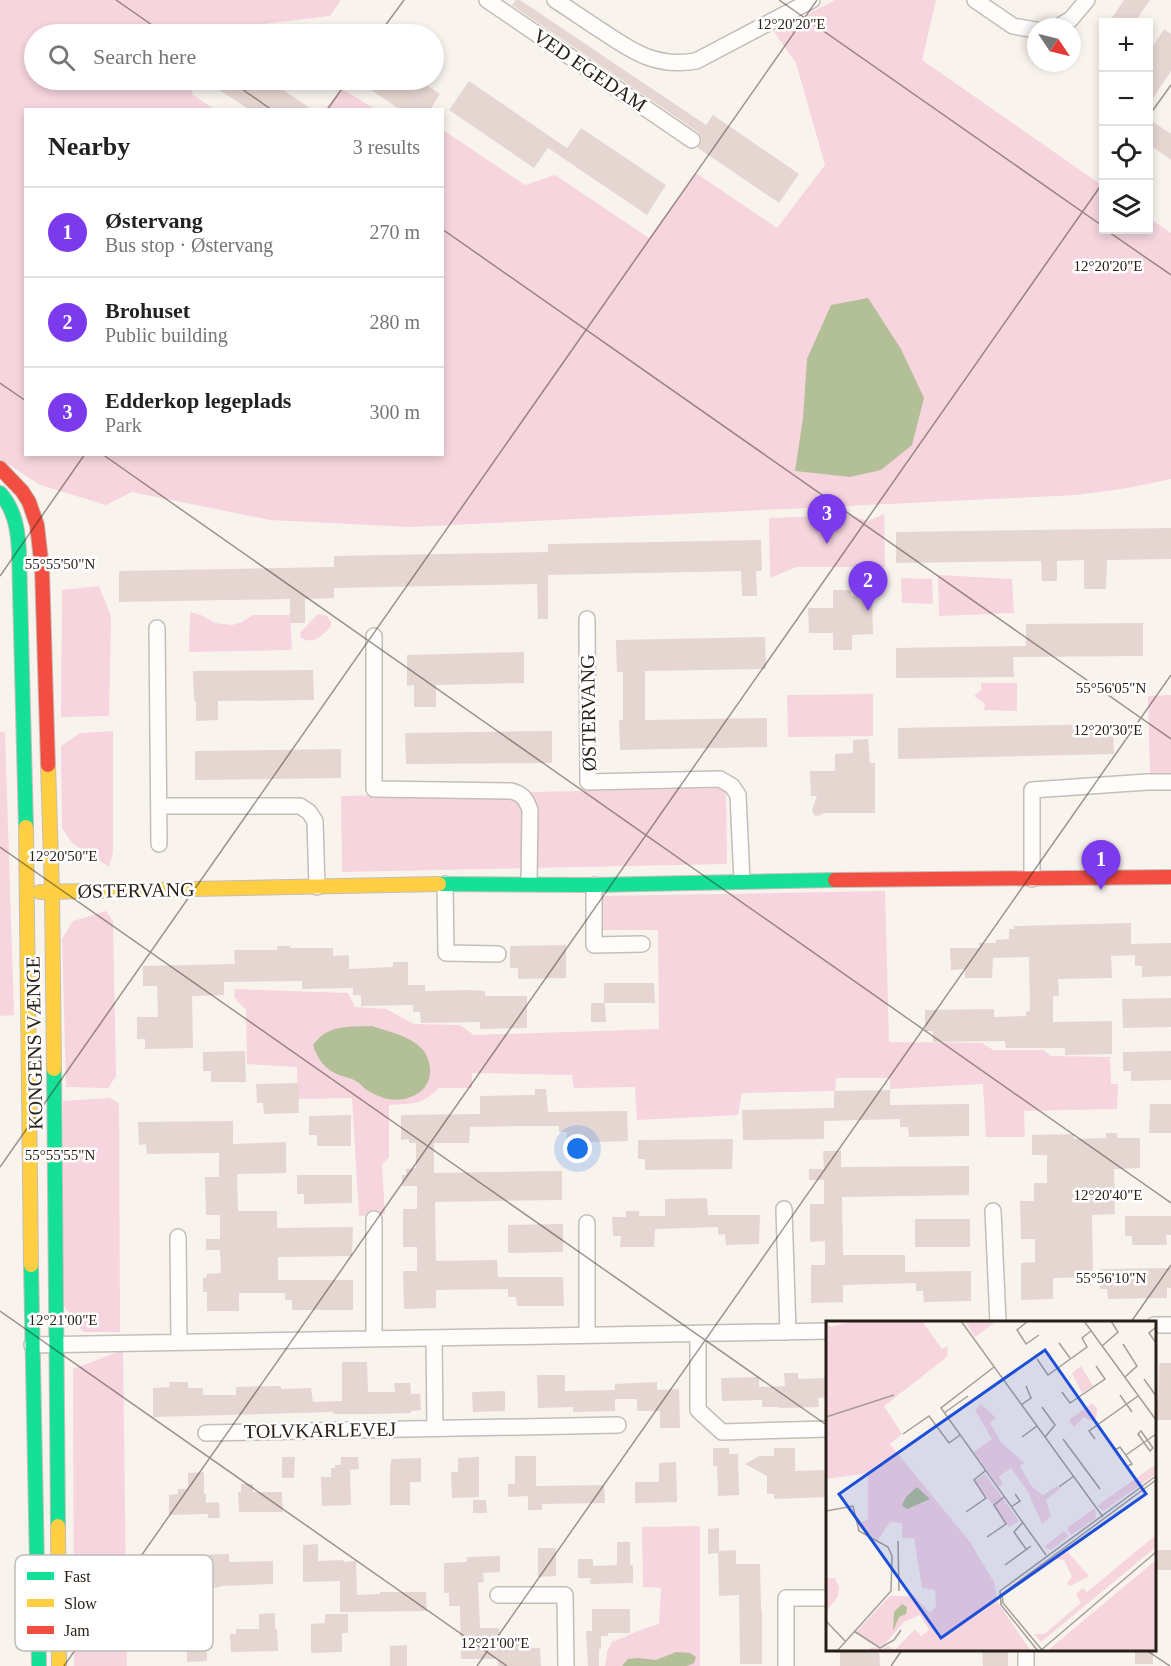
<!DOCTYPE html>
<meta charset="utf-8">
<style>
body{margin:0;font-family:Georgia,serif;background:#f2f2f2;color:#222}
.controls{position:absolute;right:18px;top:18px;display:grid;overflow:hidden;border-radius:0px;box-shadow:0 3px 9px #0003}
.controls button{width:54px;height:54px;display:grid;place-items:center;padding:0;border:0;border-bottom:2px solid #e0e0e0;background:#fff;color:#222;font:30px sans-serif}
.compass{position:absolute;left:1027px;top:18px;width:54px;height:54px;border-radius:50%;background:#fff;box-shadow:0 3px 9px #0003;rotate:125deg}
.you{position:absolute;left:578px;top:1149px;width:21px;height:21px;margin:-15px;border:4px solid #fff;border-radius:50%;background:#1a73e8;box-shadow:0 0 0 9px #1a73e833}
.badge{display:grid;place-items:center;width:39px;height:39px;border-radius:50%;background:#7c3aed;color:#fff;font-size:20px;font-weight:700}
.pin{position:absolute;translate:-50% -50px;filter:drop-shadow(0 2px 3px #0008)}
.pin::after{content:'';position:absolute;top:32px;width:21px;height:18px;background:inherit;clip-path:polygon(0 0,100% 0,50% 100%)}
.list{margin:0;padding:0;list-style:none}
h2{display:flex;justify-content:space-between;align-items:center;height:78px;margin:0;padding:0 24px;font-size:26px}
h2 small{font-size:20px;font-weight:400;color:#767676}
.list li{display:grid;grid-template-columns:39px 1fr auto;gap:18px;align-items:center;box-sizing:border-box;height:90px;padding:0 24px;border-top:2px solid #e0e0e0}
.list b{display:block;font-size:22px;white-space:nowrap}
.list p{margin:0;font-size:20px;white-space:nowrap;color:#767676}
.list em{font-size:20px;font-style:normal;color:#767676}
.icon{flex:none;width:33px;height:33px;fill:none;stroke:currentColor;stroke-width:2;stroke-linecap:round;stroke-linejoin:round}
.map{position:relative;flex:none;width:1171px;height:1666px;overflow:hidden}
.search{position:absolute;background:#fff;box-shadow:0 3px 9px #0003;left:24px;top:24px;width:420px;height:66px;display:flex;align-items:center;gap:15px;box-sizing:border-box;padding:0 21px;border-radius:33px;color:#767676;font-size:22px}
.panel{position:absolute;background:#fff;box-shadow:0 3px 9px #0003;left:24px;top:108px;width:420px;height:348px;border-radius:0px}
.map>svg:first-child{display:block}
.green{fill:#f6d5de}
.water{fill:#b3bf96}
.building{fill:#e6d6d2}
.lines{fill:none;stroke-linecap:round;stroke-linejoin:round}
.street-casing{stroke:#c5bdb7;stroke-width:18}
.fast-casing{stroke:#c5bdb7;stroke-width:16}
.slow-casing{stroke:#c5bdb7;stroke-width:16}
.jam-casing{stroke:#c5bdb7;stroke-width:16}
.street{stroke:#fefdfc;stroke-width:15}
.fast{stroke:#16e098;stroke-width:14}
.slow{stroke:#ffcf43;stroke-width:14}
.jam{stroke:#f24e42;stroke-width:14}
.ticks{fill:none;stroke:#271e16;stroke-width:1.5;stroke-opacity:0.45}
.labels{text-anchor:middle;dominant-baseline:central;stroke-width:5;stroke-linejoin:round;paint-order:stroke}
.street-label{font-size:20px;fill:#271e16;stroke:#fff}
.inset-road{fill:none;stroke:#a59e98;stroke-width:1.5}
.view{fill:#1d4ed8;fill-opacity:0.15;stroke:#1d4ed8;stroke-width:3}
.inset-edge{fill:none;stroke:#271e16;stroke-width:3}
.key{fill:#fff;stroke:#bebcb9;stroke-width:1.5}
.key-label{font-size:16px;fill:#271e16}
.ticks-label{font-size:15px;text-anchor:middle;fill:#271e16;stroke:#fff;stroke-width:5;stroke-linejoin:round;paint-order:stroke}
</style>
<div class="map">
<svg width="1171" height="1666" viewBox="0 0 1171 1666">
<rect width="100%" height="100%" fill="#f9f3ee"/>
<!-- green -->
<path class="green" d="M0,0H341L330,16L180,34H34V80H189L193,95L214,109L26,110V454H442L443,130L525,185L555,175L649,238L696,173L777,228L825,165L796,63L774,32L835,0H936L922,60L1103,186L1104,230H1148L1149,218L1171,233V479L1128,488L1076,495L409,527L270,520L132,492L106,505L40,485L0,459Z
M342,89L375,109H325Z
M884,514L885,567H796L770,578L769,518L850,515L868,521Z
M938,575L1012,579L1014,613L939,616Z
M901,578L932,579L933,604L902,603Z
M99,586L111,616L109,716L61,717L62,590Z
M190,612L201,615L215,623L232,625L242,622L253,615H290L292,650L189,652Z
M318,614L327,616L331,622V626C322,636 313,646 300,637L301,632Z
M982,683H1017V711L984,710L985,706L984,703L974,696L981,690V684Z
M873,694V736L788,737L787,695Z
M1171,695V775H1150L1148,696Z
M113,731V853L109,867L72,843L62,828L61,746L80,733Z
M0,732H5L14,1015L0,1016Z
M726,788L727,864L342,872L341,796Z
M885,891L889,1042L982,1043L993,1050H1043L1051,1056L1110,1057L1111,1084H1118L1117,1109L1024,1111L1025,1137H986L983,1084L890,1089V1078H836L835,1091L742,1093L738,1115L637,1120L635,1087L574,1088L572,1075L472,1073V1088H439C421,1106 413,1103 389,1105V1157L382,1165L385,1214L359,1216L352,1098L298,1099L297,1067L247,1064L246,1010L234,997L235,989L348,993L355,1007L386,1009L414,1024L460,1025L474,1035L659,1029L658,930H602L601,896Z
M106,911L113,921L116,1076L108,1088L66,1087L62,939L73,921Z
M109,1098L119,1103L120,1332H83L63,1305V1101Z
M123,1350L127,1666H74L73,1369Z
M700,1526V1666H605L607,1652L612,1642L646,1628L659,1624L661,1588L643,1587L642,1527Z"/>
<!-- water -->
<path class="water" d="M868,298L901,349L924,398L912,445L881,470L850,477L795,471L803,418L807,359L831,305Z
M372,1026C389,1032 409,1035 422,1049C427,1054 430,1062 430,1070C431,1094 404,1104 384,1098C378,1096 371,1093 367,1090C363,1088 360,1083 356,1081C351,1078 344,1077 339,1075C325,1070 317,1058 313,1045C328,1024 349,1027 372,1026Z
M676,1652L690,1653L696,1657L694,1663L687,1666H622L628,1659L638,1658L656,1660Z"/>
<!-- building -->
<path class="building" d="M516,0H520L706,125L713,115L799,174L779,203L698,148L702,140L698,132L512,5Z
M1124,0H1150L1135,22H1109Z
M1164,29L1171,34V71L1149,104V52Z
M204,80H268L313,110H250Z
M356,80H419L440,94L430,110H401Z
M469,81L567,148L581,128L666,185L647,215L548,148L534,168L449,110Z
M1149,119L1171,134V160L1149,144Z
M1171,528V559L1107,560L1106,589H1084V560L1057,561V581H1042L1041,561L896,563V532Z
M761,540L762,571H756L757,596H742L741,571L548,575V619H538L537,584L334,588V598L305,599V623H290V599L119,602V571L334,567V556L548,552V544Z
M833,590H851V596H872L873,634L852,635V650H833V633H809L808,608H833Z
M1143,623V656L1013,657L1014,677L896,678V648L1026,646V624Z
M765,637L766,669L645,671V720L767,718V747L620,750L619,720H623V672H617L616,640Z
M524,652V683L436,685V707H414V685L407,686V655Z
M313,670L314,700L218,701V720L196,721V701H194L193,671Z
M1113,724L1114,754L898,759V728Z
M552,731V763L406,764L405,733Z
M868,739L870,763H875V813H824L818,816L814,815L812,810L817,796H811L810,771H835V754L853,753V740Z
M341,749V778L195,780V751Z
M1131,923V944L1171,943V976L1142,977V966H1135V955L1111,956L1112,978L1058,979L1059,996H1053V1022L1112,1021V1054L1065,1055V1048H1006L1005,1041L933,1042V1031H925V1010L994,1009V1017L1026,1016V1012L1030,1011L1029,957L993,958L992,978H965V969L951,970L950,948H980L979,943H996V940L1009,939V929H1014V926Z
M566,945V978L518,979V968H510V946Z
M277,946H290V948H333V956L349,955V969L393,967V962H408V985H425V991L467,990L485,991V996H527V1028L480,1029V1022L421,1023L420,1012H413V1005L361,1006V995H353V988L302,989V981L224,982V995L192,996L193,1048L145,1049V1039H137V1017H158L157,986H143V966L235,964L234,950H277Z
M604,983H654L655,1003H604Z
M1171,998V1027L1123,1028L1122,999Z
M591,1003H605L606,1022H591Z
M245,1051L246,1082H211V1071H203V1052Z
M1171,1051V1080L1131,1081V1071H1123V1052Z
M298,1083L299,1113L264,1114L263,1103H257L256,1084Z
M535,1089H546L548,1112L627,1111L628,1141L566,1143L567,1132H559V1126H520L470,1127L469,1143H434V1173L562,1171V1200L435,1202L436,1261L497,1260L498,1277H563L564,1306H517L516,1297H508V1289L436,1290V1308L404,1309L403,1271H417V1247H403V1209H417V1186H402V1175H406V1169L416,1168V1143H409V1139L401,1140V1115L480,1114V1096L535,1095Z
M890,1090V1105L969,1104V1136L909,1137L908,1127H900V1119L824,1121V1139L743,1140L742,1110L834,1108V1091Z
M1150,1104H1171V1133H1149Z
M351,1115V1146H317V1135H309V1116Z
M233,1121V1144L286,1142V1173L237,1174L238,1211H277V1228L353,1227L352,1256L278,1257V1280H353V1310H292V1300H285V1293H239V1311H207V1292H203V1278H206L207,1274L221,1273L220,1250H206V1239H220V1215H206L205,1177H219V1153L147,1154L146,1144L139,1145L138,1122Z
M1106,1133H1117V1138H1140V1168L1114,1169L1115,1214L1092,1215L1093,1277L1053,1278V1299L1021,1300V1263L1035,1262V1239H1021L1020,1201H1034V1183H1047V1155H1032V1135L1074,1134V1139L1106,1138Z
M733,1139L732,1169L645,1170V1159H638V1140Z
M823,1151H841V1167L969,1166V1195L842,1197L843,1255H905V1272L971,1271V1301L924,1302L923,1291H916V1283L843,1285V1302L811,1303V1265H825V1241L810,1242V1204H824V1180H809V1169H824Z
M297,1175H352V1203L304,1204V1194H297Z
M707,1198L708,1215H760L759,1244L726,1245L725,1234L718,1235V1227L655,1229L654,1247H620L621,1236H613L612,1217H626V1211H639V1216H665V1199Z
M1125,1216H1171V1235H1166L1167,1245H1132V1236H1125Z
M915,1219H970V1247H915Z
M563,1224V1252L508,1253V1225Z
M1171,1268V1288H1167V1298L1108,1299L1107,1289H1100V1269Z
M342,1362H367L368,1392H395L394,1383H410L411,1394H420L421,1410L411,1411V1413L371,1414H333V1412L153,1417V1388L170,1387L169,1382H188V1388H203V1395H236V1387L281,1386V1389L311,1388L313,1402L342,1401Z
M1159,1363H1171V1420H1155V1401H1158Z
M784,1373H798V1379L825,1378L826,1397L818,1398L819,1407L779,1408V1407H762V1400L722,1401L721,1378L759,1377V1387L785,1386Z
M537,1375H565V1391L615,1390V1384L657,1382V1390L679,1389L680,1428H660V1411H637V1399H615V1398V1411L573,1412V1407L538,1408Z
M505,1391V1411L473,1412L472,1392Z
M713,1448H729V1454H738L739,1495L718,1496L717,1466H713Z
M774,1448H795V1471L824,1470V1474H828V1497L774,1499V1494H767V1476L745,1464L759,1456H774Z
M515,1456H536V1486L604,1485L605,1503L542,1504V1510H528V1496L508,1497V1484H515Z
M282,1457H295L294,1478H282Z
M341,1457H358L359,1469L350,1470L351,1505L322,1506L321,1477H331V1468H335V1465H341Z
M479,1457V1497L452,1498L451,1472H458V1458Z
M421,1458V1482H410V1505H390V1465H391V1459Z
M676,1462L677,1502L635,1503V1482H659V1463Z
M204,1472V1494H206V1503L219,1502L220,1518H208V1514L169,1515V1495L178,1494V1489H188V1473Z
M241,1484H253V1492H282L283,1512H239L238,1492H241Z
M473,1500H486L487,1513H473Z
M719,1528V1551L736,1550V1564H760L761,1607L762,1613V1664H740L739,1595L719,1596L718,1553L708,1554V1529Z
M617,1542H630V1565H633V1583L590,1584L591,1578H578V1559H593V1566L617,1565Z
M318,1544V1561L343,1560L344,1562L356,1561L357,1595L380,1594V1592H426L427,1611L340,1612V1581L303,1582V1545Z
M538,1548H556V1576L538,1577Z
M1157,1550H1171V1570H1157Z
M229,1554V1562L273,1561V1584L221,1586V1587L210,1588V1584H173V1564H186V1555Z
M500,1556V1572L483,1573L484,1582L478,1583L480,1628H499V1639H524V1648H540L541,1666H498V1659H461L460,1606H449V1593H444V1563L467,1562V1557Z
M592,1609H630V1633H608V1636H601V1649H599V1666H588L586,1631H592Z
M186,1610H206L207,1661L187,1662Z
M275,1613V1629H277L278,1651L231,1652L230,1634H236V1629H259V1614Z
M325,1614H348V1633H342V1652L311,1653V1624L325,1623Z
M407,1645V1666H390V1646Z
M840,1650H879L880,1666H840Z
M982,1650H1008V1666H983Z
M1135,1650H1153V1664H1135Z"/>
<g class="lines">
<defs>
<path id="street" d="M487,0L692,140
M555,0C571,10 586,21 602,31C633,52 657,68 696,61L812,0
M975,0L1013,26L1036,30
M1058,27L1071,19L1087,0
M587,619L588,782L720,779L732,786L738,795L742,881
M157,628L159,844
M374,636V789L511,791C523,794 526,799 530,810L529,883
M159,806H300L309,812L315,821L317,887
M1032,879V790L1147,782H1171
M445,884L446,953L498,954
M594,885V945L642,944
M784,1209L788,1332
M993,1211L998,1322
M374,1219V1339
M587,1223V1335
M178,1237L179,1342
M1154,1325H1171
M698,1333V1410L722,1432L828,1429
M434,1338L435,1428
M32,1345L828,1331
M206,1433L618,1425
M498,1595H565L566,1666
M1026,1650V1666
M786,1666V1598H828"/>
<path id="fast" d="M0,493C15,510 18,530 19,552L26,827
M439,884L594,885L835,880
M54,1069L58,1526
M31,1265L39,1666"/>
<path id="slow" d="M48,765L52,891L54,1069
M26,827L31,1265
M40,892L439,884
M58,1526L59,1666"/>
<path id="jam" d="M0,468L22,491L29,502L37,525L42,569L48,765
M835,880L1171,877"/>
</defs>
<!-- street casing -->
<use href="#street" class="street-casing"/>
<!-- fast casing -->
<use href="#fast" class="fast-casing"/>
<!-- slow casing -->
<use href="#slow" class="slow-casing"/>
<!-- jam casing -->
<use href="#jam" class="jam-casing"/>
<!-- street -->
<use href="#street" class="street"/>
<!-- fast -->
<use href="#fast" class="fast"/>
<!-- slow -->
<use href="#slow" class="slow"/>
<!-- jam -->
<use href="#jam" class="jam"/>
</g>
<!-- ticks -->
<path class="ticks" d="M116,0L165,34M779,0L1104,227M379,34L404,0M229,80L272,110M327,110L348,80M1148,117L1171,85M442,229L1171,739M1106,230L1171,275M0,383L26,401M102,454L1171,1203M0,576L85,454M0,847L828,1426M0,1167L817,0M0,1311L507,1666M1131,1322L1171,1265M1146,1650L1170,1666M64,1666L1104,181M477,1666L1171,675M891,1666L902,1650"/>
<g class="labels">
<!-- street labels -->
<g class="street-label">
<text transform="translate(590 70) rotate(34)">VED EGEDAM</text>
<text transform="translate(588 713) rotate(-91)">ØSTERVANG</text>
<text transform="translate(136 890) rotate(-1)">ØSTERVANG</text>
<text transform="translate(34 1043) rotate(-91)">KONGENS VÆNGE</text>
<text transform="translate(320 1430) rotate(-1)">TOLVKARLEVEJ</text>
</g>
</g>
<!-- overview -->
<g transform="translate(826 1321)">
<rect width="330" height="330" fill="#f9f3ee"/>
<path d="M0,0L5,6L26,0H96L116,28L122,25L121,36L58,85L76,113L64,123L144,221L168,261L172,282L205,330H41L46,326L56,328L62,325L69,329L89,308L95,315L103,309L94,294L78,301L58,324L52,325L29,312L64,275H88L104,292L110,285L109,269L96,267L88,217H76V202L64,201L52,219L33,207L32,203L42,198V152L0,158ZM139,0H167L168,2L149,16ZM255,45L267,65L256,72L246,52ZM266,82L271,87L270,97L265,100L258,96L248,106L243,99ZM155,83L170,97L164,102L175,121L198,142L194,145L206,166L217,174L231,165L234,168L220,179L225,195L216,203L201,169L185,147L173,156L177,163L173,166L148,131L166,118L149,89ZM330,143V153L277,190L271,185ZM159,153L193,200L183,206L149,160ZM269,187L270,197L245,214L241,207ZM238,210L243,215L225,229L218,226ZM330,214V226L215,321L208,313H218L255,282L250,273L257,267L261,271ZM239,228L263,255L244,265L241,262L246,256L238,239L230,238L206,256ZM330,239V330H221ZM0,257H9L13,266L12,275L0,291Z" fill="#f6d5de"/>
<path d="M91,166L104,178L81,188L76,184L80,176ZM76,283L81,286L80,293L73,296L67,310L68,291Z" fill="#b3bf96"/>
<path class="inset-road" d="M135,0L277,196M202,0L191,9L200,23L213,14M258,0L330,99M330,6L323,12L330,22M233,22L244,37M297,23L311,45L299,56M276,25L292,11L285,0M211,38L222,54L261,26L256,17L265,10M168,46L115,87L220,234M318,58L330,75M236,71L244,82L279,58L270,45M294,74L306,91M195,84L205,77L200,65M216,86L229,104L219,116M118,92L142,75M0,96L68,74M315,110L327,127L324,130L312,113ZM77,113L103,95L123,122L134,114M196,116L211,105M237,118L274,168M269,118L263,110L312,75M289,129L294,126L306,143L302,145M300,134L330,113M233,166L248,155M185,186L194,180L189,173M0,190L27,185L33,210L62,226L66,235L65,270L11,330M140,191L160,177L148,159L159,150M197,201L188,211L200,228M161,216L180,203L168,184L178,176M72,220L73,270M179,244L205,225M0,300L20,321M28,310L54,327L68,319L75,309M216,329L177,282L176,273L330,159M212,330L175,284L174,270L330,155M214,330L330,231"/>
<path class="view" d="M219,29L320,173L115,317L13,173Z"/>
<rect width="330" height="330" class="inset-edge"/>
</g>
<!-- legend -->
<rect x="15" y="1555" width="198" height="96" rx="9" class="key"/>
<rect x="27" y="1572" width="27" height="8" fill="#16e098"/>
<rect x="27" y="1599" width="27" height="8" fill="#ffcf43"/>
<rect x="27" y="1626" width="27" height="8" fill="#f24e42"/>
<g class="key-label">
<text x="64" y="1582">Fast</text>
<text x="64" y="1609">Slow</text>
<text x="64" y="1636">Jam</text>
</g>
<g class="ticks-label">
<text x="791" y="29">12°20'20"E</text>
<text x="1108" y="271">12°20'20"E</text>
<text x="60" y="569">55°55'50"N</text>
<text x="1111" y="693">55°56'05"N</text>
<text x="1108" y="735">12°20'30"E</text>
<text x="63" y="861">12°20'50"E</text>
<text x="60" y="1160">55°55'55"N</text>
<text x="1108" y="1200">12°20'40"E</text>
<text x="1111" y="1283">55°56'10"N</text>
<text x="63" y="1325">12°21'00"E</text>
<text x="495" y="1648">12°21'00"E</text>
</g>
</svg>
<div class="controls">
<button>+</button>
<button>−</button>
<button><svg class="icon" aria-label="locate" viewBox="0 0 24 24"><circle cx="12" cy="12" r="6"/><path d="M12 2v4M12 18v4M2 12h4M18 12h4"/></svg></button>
<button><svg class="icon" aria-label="layers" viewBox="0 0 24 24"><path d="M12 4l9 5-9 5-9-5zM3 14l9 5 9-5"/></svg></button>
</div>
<svg class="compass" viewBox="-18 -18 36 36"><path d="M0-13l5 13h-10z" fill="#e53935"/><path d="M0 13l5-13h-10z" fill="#767676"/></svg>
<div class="you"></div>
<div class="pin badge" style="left:1101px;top:890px">1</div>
<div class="pin badge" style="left:868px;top:611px">2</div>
<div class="pin badge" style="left:827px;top:544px">3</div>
<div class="search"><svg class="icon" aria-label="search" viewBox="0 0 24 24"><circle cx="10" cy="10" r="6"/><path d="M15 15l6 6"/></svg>Search here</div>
<section class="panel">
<h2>Nearby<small>3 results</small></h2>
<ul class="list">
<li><span class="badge">1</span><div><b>Østervang</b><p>Bus stop · Østervang</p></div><em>270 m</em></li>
<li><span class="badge">2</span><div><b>Brohuset</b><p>Public building</p></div><em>280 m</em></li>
<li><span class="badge">3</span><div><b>Edderkop legeplads</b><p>Park</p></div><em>300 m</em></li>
</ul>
</section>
</div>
